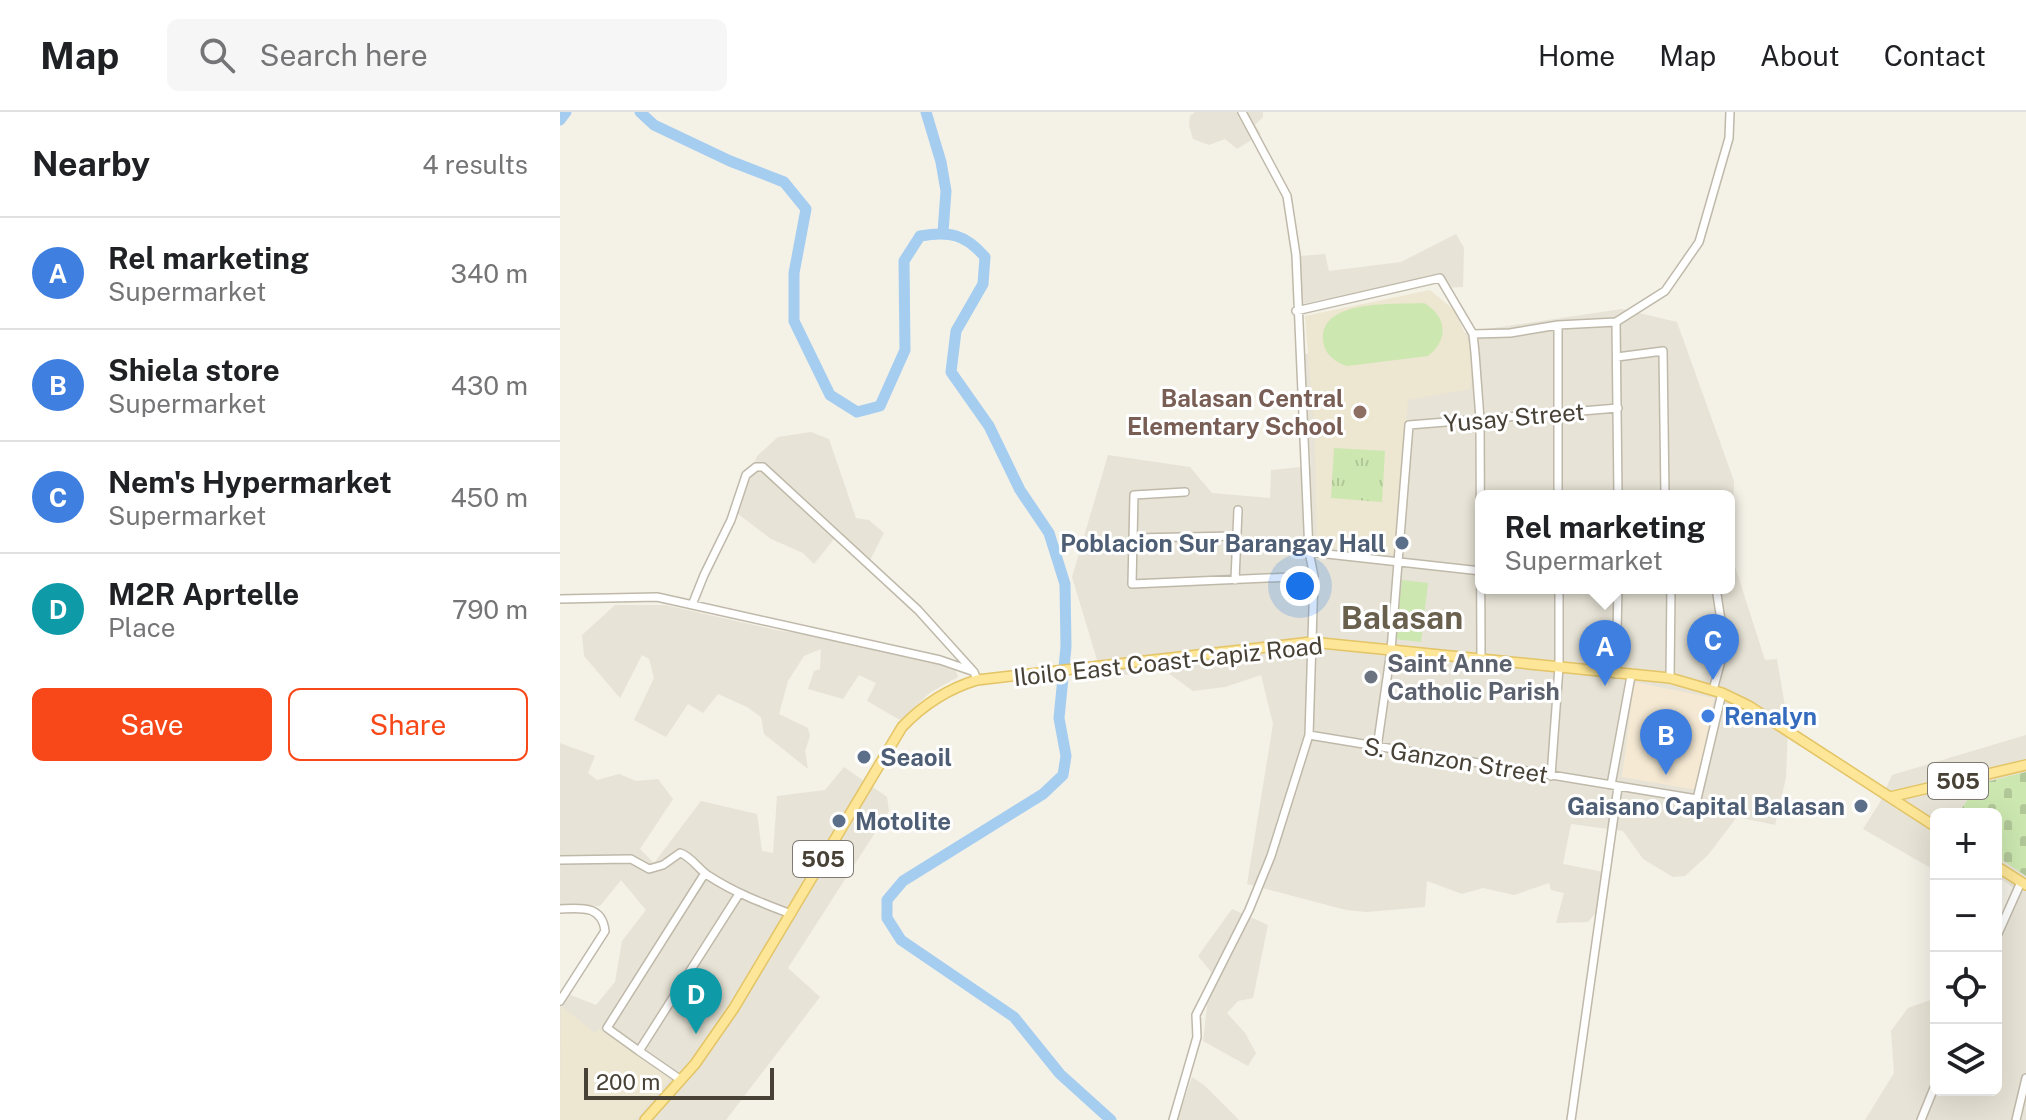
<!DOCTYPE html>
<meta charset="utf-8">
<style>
body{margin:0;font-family:"Public Sans",sans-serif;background:#f6f6f6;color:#202124}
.controls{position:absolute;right:24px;bottom:24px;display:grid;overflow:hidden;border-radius:12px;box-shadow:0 8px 32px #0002}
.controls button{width:72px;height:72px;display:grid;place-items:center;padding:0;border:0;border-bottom:2px solid #e0e0e0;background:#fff;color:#202124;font:40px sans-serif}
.scale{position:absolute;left:24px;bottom:20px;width:190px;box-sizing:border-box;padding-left:8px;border:4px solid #474136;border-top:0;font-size:22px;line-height:28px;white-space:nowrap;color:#474136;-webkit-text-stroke:6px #fff;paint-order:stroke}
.you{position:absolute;left:740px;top:474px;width:28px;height:28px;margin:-20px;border:6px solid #fff;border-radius:50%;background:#1a73e8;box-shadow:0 0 0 12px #1a73e833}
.badge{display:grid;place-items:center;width:52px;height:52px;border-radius:50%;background:#f8481a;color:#fff;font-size:26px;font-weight:700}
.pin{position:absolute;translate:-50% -66px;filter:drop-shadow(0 2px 4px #0008)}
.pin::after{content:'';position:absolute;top:42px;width:28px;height:24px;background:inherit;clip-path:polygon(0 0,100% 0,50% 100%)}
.popup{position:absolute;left:915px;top:378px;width:260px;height:104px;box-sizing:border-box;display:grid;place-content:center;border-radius:12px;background:#fff;filter:drop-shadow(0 2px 6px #0005);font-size:26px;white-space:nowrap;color:#757577}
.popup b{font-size:30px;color:#202124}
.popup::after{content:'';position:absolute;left:50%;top:100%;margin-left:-16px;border:16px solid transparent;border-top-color:#fff}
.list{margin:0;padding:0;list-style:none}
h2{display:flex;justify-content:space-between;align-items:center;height:104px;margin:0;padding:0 32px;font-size:34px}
h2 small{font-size:26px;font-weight:400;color:#757577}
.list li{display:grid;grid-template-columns:52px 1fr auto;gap:24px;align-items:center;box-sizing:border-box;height:112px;padding:0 32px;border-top:2px solid #e0e0e0}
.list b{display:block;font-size:30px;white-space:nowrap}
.list p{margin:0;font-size:26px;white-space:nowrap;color:#757577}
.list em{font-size:26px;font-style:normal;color:#757577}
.actions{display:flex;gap:16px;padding:24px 32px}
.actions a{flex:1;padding:18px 0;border:2px solid #f8481a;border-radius:12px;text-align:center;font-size:28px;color:#f8481a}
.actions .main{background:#f8481a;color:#fff}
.icon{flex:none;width:44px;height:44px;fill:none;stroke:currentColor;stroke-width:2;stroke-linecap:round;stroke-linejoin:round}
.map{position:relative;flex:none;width:1466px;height:1008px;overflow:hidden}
header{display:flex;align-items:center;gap:48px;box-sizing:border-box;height:112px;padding:0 40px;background:#fff;border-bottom:2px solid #e0e0e0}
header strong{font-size:38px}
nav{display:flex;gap:44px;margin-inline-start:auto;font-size:28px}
.search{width:560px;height:72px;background:#f6f6f6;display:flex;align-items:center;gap:20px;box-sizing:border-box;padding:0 28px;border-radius:12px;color:#757577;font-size:30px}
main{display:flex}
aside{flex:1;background:#fff}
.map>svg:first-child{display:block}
.residential{fill:#e7e3d6;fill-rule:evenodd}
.commercial{fill:#f5e9d3}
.education{fill:#ede6d1}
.grass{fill:url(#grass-tufts)}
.cemetery{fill:url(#cemetery-stones)}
.green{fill:#cce7b0}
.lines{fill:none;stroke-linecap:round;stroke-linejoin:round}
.river{stroke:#a4cdf0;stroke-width:11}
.minor-casing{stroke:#bfb9aa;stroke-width:10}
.major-casing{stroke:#e3c466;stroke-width:12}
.minor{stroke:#fff;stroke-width:7}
.major{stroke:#fde697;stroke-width:9}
.education-dot{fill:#8d6e63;stroke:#fff;stroke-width:3}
.service-dot{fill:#5c6f8a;stroke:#fff;stroke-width:3}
.worship-dot{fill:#6b7280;stroke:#fff;stroke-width:3}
.shop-dot{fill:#3f7fe0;stroke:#fff;stroke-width:3}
.labels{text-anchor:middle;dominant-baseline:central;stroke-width:6;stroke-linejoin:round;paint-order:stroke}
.shield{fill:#fff;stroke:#7e7a72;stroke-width:2}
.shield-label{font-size:22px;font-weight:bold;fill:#474136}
.education-label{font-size:24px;font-weight:bold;fill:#785e54;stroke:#fff;text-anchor:end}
.street-label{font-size:24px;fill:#474136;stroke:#fff}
.service-label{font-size:24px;font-weight:bold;fill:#4e5e75;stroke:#fff;text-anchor:end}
.worship-label{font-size:24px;font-weight:bold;fill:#5b616d;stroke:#fff;text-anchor:start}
.shop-label{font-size:24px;font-weight:bold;fill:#366cbe;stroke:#fff;text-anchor:start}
.district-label{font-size:32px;font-weight:bold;fill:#69604e;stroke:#fff}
</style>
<header>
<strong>Map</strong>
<div class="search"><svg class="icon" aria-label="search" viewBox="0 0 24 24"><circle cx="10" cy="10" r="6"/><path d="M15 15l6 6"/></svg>Search here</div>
<nav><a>Home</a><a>Map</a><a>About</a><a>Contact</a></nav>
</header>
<main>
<aside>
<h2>Nearby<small>4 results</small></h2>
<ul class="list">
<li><span class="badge" style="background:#3f7fe0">A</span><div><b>Rel marketing</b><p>Supermarket</p></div><em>340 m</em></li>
<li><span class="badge" style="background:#3f7fe0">B</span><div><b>Shiela store</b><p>Supermarket</p></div><em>430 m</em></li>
<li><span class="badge" style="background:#3f7fe0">C</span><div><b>Nem's Hypermarket</b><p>Supermarket</p></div><em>450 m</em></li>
<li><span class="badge" style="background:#0f9aa8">D</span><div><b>M2R Aprtelle</b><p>Place</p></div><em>790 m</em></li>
</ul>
<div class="actions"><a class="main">Save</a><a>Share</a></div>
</aside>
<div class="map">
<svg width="1466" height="1008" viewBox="0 0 1466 1008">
<defs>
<pattern id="grass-tufts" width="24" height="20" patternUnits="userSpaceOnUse" patternTransform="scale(2)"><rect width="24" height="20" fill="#cce7b0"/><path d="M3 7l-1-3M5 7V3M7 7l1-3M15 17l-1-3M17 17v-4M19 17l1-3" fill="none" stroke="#b1c798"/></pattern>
<pattern id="cemetery-stones" width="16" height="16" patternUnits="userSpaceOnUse" patternTransform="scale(2)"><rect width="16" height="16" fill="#cce7b0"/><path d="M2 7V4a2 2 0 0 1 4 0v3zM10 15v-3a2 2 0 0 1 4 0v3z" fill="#b1c798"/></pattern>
</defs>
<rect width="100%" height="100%" fill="#f4f1e7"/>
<!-- residential -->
<path class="residential" d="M635,0H703V5L695,13L701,22L677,37L665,27L649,33L633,27L629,14L630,4Z
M896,122L904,136L903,175L882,176L867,165L742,192L739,180V144L765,142L769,159L841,150Z
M1062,197L1117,210L1174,369L1172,445L1205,548L1217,547L1228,612L1226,666L1215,713L1177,705L1148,743L1125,764L1113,765L1083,747L1063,719L1011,712L1003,752L1044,760L1040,796L1028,810L996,811L1004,781L991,778L989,771L954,783L923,776L902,782L867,769L865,795L807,800L786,798L687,772L713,612L701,563L665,575L633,579L604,558L570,563L541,561L512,465L548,343L630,355L652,381L710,386L711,358L751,354L743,241L766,245L878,250L906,220ZM921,384H1169V476H921Z
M251,320L269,327L296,406L309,408L324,421L309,450L278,422L254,452L243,441L211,427L177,401L197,344L218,325Z
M55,493H105L216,518L291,530L370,548L395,557L398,565L371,580L340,608L307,589L316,571L299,563L283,587L248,577L254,559L260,557L261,537L244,544L228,569L219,602L248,616L250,624L245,639L248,657L204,622L201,605L187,595L158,582L143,601L128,592L106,625L74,608L94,566L89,547L82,543L60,586L24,544L22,523Z
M1466,623V1008H1305L1334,961L1331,919L1348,896L1376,886V978H1436V820L1455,777L1436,763V702H1376V759L1303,717L1320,690L1332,663Z
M0,631L35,644L28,661L37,668L59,662L76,669L98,667L113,687L80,737L94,751L141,689L197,702L202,739L213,741L217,684L265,678L284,655L327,685L329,699L228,856L260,885L166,1008H0V885L3,880L36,893L55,870L62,829L86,798L61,768L40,794L0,795Z
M672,797L708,813L693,886L678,889L667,901L685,921L696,941L688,954L643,929L651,860L638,844Z
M632,965L644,973L679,1008H617Z"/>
<!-- commercial -->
<path class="commercial" d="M1074,570L1154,586L1137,678L1062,665Z"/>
<!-- education -->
<path class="education" d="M870,178L894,198L914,241L910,277L848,288L835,442L757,434L755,326L745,204Z
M1,894L35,921L39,917L111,965L75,1008H0Z"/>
<!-- grass -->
<path class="grass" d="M774,336L825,339L822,390L771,386Z"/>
<!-- cemetery -->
<path class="cemetery" d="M1466,660V764L1436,744V702H1398L1418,672Z"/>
<!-- green -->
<path class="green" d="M864,191C887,204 889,228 868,244L787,254C775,250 764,242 763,228C760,186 837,193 864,191Z
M842,468L868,471L861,530L835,527Z"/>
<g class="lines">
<!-- river -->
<path class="river" d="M80,0L94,13L170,49L224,70L246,97L234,161V209L270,283L297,300L320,294L345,238L344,149L360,124C390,119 405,122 425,145L423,172L396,219L391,260L429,314L460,378L489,421L505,472L506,535L499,606L506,644L503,663L483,682L343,769L327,788V806L341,828L454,905L500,962L551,1008
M366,0L381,50L386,79L383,120
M0,8L6,0"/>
<defs>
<path id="minor" d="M736,199L880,166L913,222L915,241L920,307L921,546
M1056,210L1058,384
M913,222L950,221L998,213L1056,210L1105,179L1139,130L1169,26L1170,0
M1057,245L1103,239L1105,384
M625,380L574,383L572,472L754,464
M998,384V213
M573,426L677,424
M749,440L921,459
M675,468L678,398
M0,487L97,485L380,548L412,559
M132,493L144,463L171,408L186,363L196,355H203L358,498L414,560L417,568
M1056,562L1058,476
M1110,566L1111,476
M1153,578L1165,534L1156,476
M749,623L1137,687L1162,581
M817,636L831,538L849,313L1058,296
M991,664L999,555V476
M1051,673L1071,564
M0,748L71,747L89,757L103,753L120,741C131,744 139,758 149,764C175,781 202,791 231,802
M0,797C21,796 42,793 45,819L0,889
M1436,826L1461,770
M79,939L47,916L145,761
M121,968L79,939L179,782
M613,1008L637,925L636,903L689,798L711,744L749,623L754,464L749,440L736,143L727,84L682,0
M1011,1008L1058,675
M1361,1008L1376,971
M1456,1008L1466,966"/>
<path id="major" d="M1330,685L1466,653
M1436,754L1466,773
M85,1008L135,952L174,896L342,615C364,592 387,577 417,568L751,530L1110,566L1162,581L1189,594L1376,715"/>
</defs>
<!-- minor casing -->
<use href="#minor" class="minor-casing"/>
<!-- major casing -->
<use href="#major" class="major-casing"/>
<!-- minor -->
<use href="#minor" class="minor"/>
<!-- major -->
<use href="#major" class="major"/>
</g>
<!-- markers -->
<circle class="education-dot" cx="800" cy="300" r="8"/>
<g class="service-dot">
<circle cx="842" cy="431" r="8"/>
<circle cx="304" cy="645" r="8"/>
<circle cx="1301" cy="694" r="8"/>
<circle cx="279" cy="709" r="8"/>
</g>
<circle class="worship-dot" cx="811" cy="565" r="8"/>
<circle class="shop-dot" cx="1148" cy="604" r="8"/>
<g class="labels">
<!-- shield labels -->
<g class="shield">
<rect x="1368" y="651" width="60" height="36" rx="6"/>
<rect x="233" y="729" width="60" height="36" rx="6"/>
</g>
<g class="shield-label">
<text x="1398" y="669">505</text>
<text x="263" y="747">505</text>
</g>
<!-- education labels -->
<g class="education-label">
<text x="784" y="286">Balasan Central<tspan x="784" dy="28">Elementary School</tspan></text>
</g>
<!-- street labels -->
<g class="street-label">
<text transform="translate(954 305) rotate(-5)">Yusay Street</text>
<text transform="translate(608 549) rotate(-6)">Iloilo East Coast-Capiz Road</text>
<text transform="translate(896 648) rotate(9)">S. Ganzon Street</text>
</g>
<!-- service labels -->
<g class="service-label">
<text x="826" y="431">Poblacion Sur Barangay Hall</text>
<text x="320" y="645" text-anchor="start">Seaoil</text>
<text x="1285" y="694">Gaisano Capital Balasan</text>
<text x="295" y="709" text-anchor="start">Motolite</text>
</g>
<!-- worship labels -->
<g class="worship-label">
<text x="827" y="551">Saint Anne<tspan x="827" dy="28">Catholic Parish</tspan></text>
</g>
<!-- shop labels -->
<g class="shop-label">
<text x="1164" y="604">Renalyn</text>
</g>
<!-- district labels -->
<g class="district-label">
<text x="842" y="505">Balasan</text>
</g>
</g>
</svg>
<div class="controls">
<button>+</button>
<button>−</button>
<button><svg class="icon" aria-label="locate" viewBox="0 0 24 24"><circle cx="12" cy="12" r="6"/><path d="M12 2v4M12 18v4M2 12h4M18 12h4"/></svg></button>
<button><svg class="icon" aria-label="layers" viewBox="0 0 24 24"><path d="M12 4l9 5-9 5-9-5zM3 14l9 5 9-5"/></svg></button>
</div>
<div class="scale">200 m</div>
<div class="you"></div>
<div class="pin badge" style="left:1045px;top:574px;background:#3f7fe0">A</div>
<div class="popup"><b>Rel marketing</b>Supermarket</div>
<div class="pin badge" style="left:1106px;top:663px;background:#3f7fe0">B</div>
<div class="pin badge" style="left:1153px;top:568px;background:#3f7fe0">C</div>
<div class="pin badge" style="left:136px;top:922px;background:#0f9aa8">D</div>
</div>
</main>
